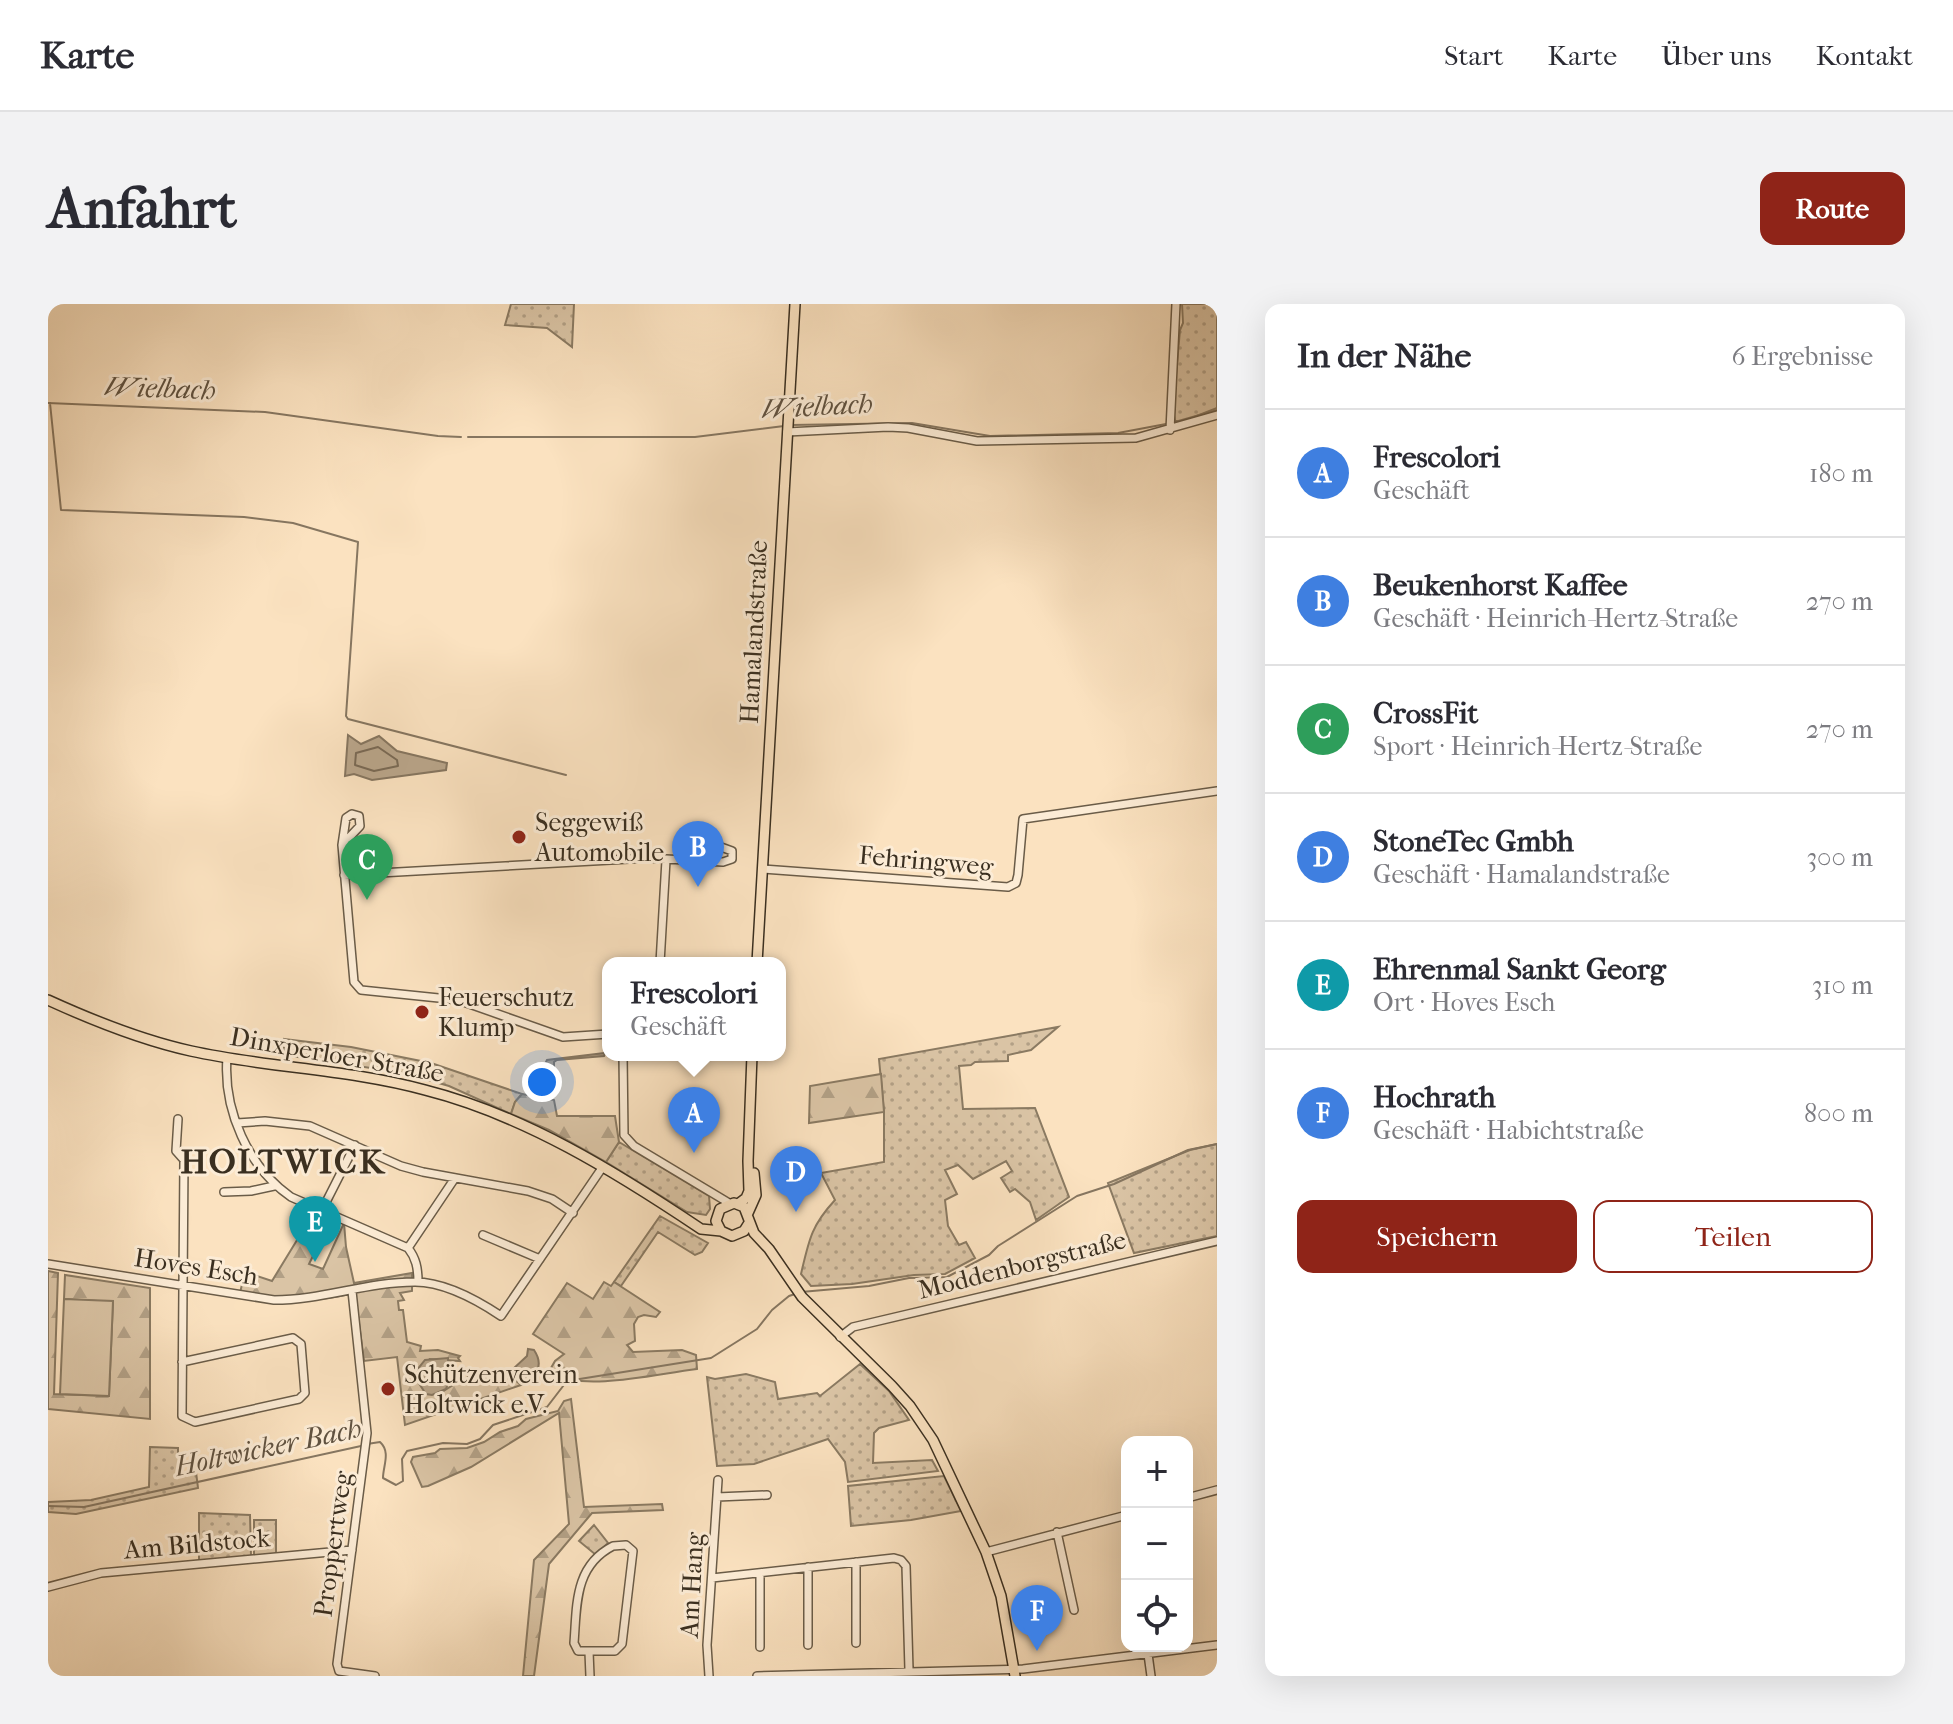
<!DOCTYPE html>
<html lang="de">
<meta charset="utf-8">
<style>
body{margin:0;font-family:"IM FELL French Canon",serif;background:#f2f2f3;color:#2b2b33}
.controls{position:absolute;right:24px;bottom:24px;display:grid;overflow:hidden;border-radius:16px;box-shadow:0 8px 32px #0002}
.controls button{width:72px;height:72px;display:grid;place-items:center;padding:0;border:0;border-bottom:2px solid #e1e1e2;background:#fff;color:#2b2b33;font:40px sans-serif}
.you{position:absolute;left:494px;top:778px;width:28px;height:28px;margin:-20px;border:6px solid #fff;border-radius:50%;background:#1a73e8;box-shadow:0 0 0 12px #1a73e833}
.badge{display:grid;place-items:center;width:52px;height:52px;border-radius:50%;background:#8f2418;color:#fff;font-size:26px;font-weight:700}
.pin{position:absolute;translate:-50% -66px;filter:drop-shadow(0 2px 4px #0008)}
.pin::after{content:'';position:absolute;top:42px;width:28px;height:24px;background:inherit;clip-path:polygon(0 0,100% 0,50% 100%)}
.popup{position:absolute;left:554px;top:653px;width:184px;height:104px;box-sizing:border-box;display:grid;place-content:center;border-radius:16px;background:#fff;filter:drop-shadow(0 2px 6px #0005);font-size:26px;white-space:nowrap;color:#7c7c81}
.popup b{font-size:30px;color:#2b2b33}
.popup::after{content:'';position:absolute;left:50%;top:100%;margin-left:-16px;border:16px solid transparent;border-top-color:#fff}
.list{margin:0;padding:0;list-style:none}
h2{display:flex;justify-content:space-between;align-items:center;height:104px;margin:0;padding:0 32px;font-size:34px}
h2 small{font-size:26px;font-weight:400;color:#7c7c81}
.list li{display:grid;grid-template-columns:52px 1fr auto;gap:24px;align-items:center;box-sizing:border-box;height:128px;padding:0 32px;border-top:2px solid #e1e1e2}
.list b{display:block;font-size:30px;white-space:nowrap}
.list p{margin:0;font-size:26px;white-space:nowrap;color:#7c7c81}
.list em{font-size:26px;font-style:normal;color:#7c7c81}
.actions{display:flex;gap:16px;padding:24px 32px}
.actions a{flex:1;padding:18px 0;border:2px solid #8f2418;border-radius:16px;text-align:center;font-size:28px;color:#8f2418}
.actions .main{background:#8f2418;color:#fff}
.icon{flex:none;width:44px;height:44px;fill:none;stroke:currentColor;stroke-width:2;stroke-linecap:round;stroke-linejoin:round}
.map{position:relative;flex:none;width:1169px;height:1372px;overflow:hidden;border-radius:16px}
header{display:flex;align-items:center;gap:48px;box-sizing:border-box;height:112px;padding:0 40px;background:#fff;border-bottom:2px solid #e1e1e2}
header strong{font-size:38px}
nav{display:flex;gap:44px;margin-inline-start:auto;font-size:28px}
.intro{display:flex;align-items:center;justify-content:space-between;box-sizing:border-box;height:192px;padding:0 48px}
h1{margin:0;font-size:56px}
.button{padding:20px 36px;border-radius:16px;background:#8f2418;color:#fff;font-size:28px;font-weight:700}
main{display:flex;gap:48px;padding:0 48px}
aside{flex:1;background:#fff;border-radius:16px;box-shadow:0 8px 32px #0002}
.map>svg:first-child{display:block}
.green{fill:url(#green-dots);stroke:#8a7a62;stroke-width:2}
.forest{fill:url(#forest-firs);stroke:#8a7a62;stroke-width:2}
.pitch{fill:#dac4a5;stroke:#8a7a62;stroke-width:2}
.water{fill:#b9a58a;stroke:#867660;stroke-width:2}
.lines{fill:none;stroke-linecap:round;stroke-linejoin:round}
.shore{stroke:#7a6a55;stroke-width:2}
.stream{stroke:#867660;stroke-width:2}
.minor-casing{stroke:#6a5c48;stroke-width:10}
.major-casing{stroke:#3a2f20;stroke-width:12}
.minor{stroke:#fcecd6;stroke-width:7}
.major{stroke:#fbe2c0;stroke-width:9}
.poi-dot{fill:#8f2418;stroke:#fcecd6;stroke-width:3}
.labels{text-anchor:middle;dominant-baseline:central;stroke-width:6;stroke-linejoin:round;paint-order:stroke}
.street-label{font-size:26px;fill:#3a2f20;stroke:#fcecd6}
.poi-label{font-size:26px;fill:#3a2f20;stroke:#fcecd6;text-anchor:start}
.water-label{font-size:28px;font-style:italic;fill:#605240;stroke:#fcecd6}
.district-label{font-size:34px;font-weight:bold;letter-spacing:2px;fill:#3a2f20;stroke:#fcecd6}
</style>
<header>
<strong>Karte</strong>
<nav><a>Start</a><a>Karte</a><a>Über uns</a><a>Kontakt</a></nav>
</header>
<div class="intro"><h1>Anfahrt</h1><a class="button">Route</a></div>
<main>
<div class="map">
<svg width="1169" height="1372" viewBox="0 0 1169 1372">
<defs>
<pattern id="green-dots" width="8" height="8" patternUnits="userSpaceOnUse" patternTransform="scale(2)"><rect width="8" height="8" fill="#dac4a5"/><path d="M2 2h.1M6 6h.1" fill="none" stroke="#b2a086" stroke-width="1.8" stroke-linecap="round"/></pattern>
<pattern id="forest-firs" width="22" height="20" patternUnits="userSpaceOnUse" patternTransform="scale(2)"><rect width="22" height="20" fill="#dac4a5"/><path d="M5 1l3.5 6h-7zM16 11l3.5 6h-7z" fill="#b2a086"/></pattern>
</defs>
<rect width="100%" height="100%" fill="#fbe2c0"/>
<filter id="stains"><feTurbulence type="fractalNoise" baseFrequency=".0025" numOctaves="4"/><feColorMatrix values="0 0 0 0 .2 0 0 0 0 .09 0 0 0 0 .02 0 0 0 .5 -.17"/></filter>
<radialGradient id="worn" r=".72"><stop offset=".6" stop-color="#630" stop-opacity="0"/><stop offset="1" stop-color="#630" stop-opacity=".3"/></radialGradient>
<!-- green -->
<path class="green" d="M463,0H526L524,43L499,24L457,21Z
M1134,0H1169V104L1136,117H1127L1125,105L1132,26L1135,19Z
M1010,723L983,746L960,751V757L927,758L923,761L911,762L915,805L987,804L1021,893L988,916L982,898L967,885L962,888L953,874L964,867L958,857L925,875L910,861L897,866L909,890L897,896L900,922L911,941L918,938L927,954L897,970L866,971L804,980L763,982L753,970C761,936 763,922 787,896L773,869L836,858V808L831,755Z
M236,735L303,743L383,759L474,790L467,798L463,810L401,782L356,769L236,751Z
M571,838L661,892L662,905L658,911L639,908L558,858Z
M1169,840V932L1086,949L1060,879L1142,846Z
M612,912L660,939L654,948L647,951L610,928L573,982L566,978Z
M812,1060L841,1087L861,1116L831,1124L826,1129L825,1159L884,1156L890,1167L800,1178L797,1158L780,1135L706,1160L669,1162L659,1073L667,1075L698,1070L727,1078L730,1095L769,1089L772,1092Z
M102,1143L130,1144V1153L133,1154V1170L148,1168L150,1184L28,1210L0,1208V1198L43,1196L101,1183Z
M896,1172L913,1207L863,1216L803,1222L800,1182Z
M151,1209L202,1211L203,1252L201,1254L151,1259Z
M206,1216H228V1250L209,1254L206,1251Z
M546,1221L560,1239L548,1251L531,1237Z"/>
<!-- forest -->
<path class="forest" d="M833,770L836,808L761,819L762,782Z
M474,790L506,796L509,812H567L571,838L558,858L501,826L463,810L467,798Z
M250,901L283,916L261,960L275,965L296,919L298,943L306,979L364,969V987L352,989L356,996L350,997L351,1006H355L359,1038L373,1042L372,1047L390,1046L412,1052L410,1054L412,1057L382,1055L391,1090C416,1073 447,1054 473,1081L357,1121L349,1053L316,1057L307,989C267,998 232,1000 191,993L197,968L224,977L257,923L252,919Z
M0,967L10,969L6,1090L61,1092L65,998L16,995L17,971L102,984V1115L0,1105Z
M556,978L563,982L566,978L612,1008L608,1013L596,1011L590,1013L586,1020L587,1037L579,1041L585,1048L634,1046L648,1051L649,1065C601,1071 546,1086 499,1071L507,1057L516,1050L485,1030L519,979L545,995Z
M523,1095L536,1203L614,1200L615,1206L544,1209L501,1260L486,1372H475L486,1256L521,1220L511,1109L423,1163L380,1182L374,1183L363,1158L365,1153L387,1149L392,1145L419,1144L436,1138L452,1128L470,1122L478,1115L510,1107L516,1097Z"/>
<!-- pitch -->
<path class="pitch" d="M16,995L65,997L61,1092L12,1090Z"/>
<!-- water -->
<path class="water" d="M300,431L313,440L331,432L349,447L399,459L398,466L324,476L306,470L297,472Z
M557,749L556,752L509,756L506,758V787L498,792L487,790L484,786L499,756Z
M480,1045L486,1046C492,1055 493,1064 485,1072L472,1074L467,1069L466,1064L479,1052Z
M400,1054L401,1076L398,1085L384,1091L378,1090L368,1075L369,1066L377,1056Z"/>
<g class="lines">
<!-- shore -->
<path class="shore" d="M330,443L349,456L350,462L326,467L307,461L308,449Z"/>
<!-- stream -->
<path class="stream" d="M0,99L217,108L390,132L413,133
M2,99L13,206L196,213L245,219L310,238L298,412L300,415L518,471
M1127,118L1169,106
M743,121L864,119L942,132L1070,129L1118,120
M420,133H647L736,122
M753,988L821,982L861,974L899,973L941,951L950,942L1029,892L1066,880L1140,846L1169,840
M319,1140L332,1138C343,1148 335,1162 335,1174L348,1181L355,1177L354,1155L359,1147L395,1139L419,1140L432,1135L445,1121L499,1103L519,1077L663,1054L709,1025L724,1006L741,992L747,990
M0,1202L36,1203L313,1142"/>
<defs>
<path id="minor" d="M1122,126L1128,0
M739,128L840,123L860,124L929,137L1088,134L1169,111
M294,541L298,514L304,510L311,512L312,522L294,541L306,678L313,686L410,696L515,733L560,730
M715,565L960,583L968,579L970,571L975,515L1169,487
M296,571L599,554L675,558L684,555V547L673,543L655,557
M612,659L618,556
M575,751L576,831L586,842L681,899
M179,754C175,806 200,863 243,893L360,944C368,954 370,964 370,978
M130,815L128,847L136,856L134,1112L147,1118L251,1095L257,1089L253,1040L245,1034L134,1058
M189,819L217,817L262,822L353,862L375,868L480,887L504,895L525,909
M176,888L203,887L226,882
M273,908L307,841
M435,931L492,955
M360,944L407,874
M0,960L226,996C274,996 319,978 367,978C396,978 429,996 453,1012L554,864
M304,987L319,1129L289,1360L291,1367L327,1372
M792,1033L805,1023L1169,937
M669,1193L719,1191
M1139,1194L1169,1186
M1009,1228L1026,1306
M565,1242L578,1241L585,1247L574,1340L567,1347H530L526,1339C529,1301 526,1262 565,1242Z
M938,1248L1079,1211
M760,1263V1341
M712,1269V1343
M664,1274L846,1254L853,1256L858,1262L861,1366
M0,1283L53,1269L304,1246
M808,1339V1258
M541,1348L542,1372
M1100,1350L1103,1372
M661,1372L659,1341L670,1176
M709,1372L975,1365L1169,1341"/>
<path id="major" d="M709,659L747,0
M0,696C46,717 93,736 143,747C220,764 300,765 377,786C476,811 568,868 653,925L673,927L684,932L696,927L701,919
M690,900L698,894L701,887L700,857L704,751
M700,909L708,891L706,869
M673,927L668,917L672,905L686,899L696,903L706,929L721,945L754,993L844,1082L862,1102L885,1136L938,1248L953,1292L967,1372"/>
</defs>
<!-- minor casing -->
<use href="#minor" class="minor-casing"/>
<!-- major casing -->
<use href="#major" class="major-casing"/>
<!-- minor -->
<use href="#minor" class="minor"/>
<!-- major -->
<use href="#major" class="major"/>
</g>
<!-- markers -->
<g class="poi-dot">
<circle cx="471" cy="533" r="8"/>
<circle cx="374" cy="708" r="8"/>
<circle cx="340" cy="1085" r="8"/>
</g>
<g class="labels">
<!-- street labels -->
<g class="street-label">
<text transform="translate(706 328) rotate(-87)">Hamalandstraße</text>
<text transform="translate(878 557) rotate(5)">Fehringweg</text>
<text transform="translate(289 751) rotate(10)">Dinxperloer Straße</text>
<text transform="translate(974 961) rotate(-14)">Moddenborgstraße</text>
<text transform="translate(148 963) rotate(9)">Hoves Esch</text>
<text transform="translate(149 1240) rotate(-5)">Am Bildstock</text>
<text transform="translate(285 1240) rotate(-82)">Proppertweg</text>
<text transform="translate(644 1281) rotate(-87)">Am Hang</text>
</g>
<!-- poi labels -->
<g class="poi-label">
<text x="487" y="518">Seggewiß<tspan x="487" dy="30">Automobile</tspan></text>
<text x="390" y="693">Feuerschutz<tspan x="390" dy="30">Klump</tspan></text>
<text x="356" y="1070">Schützenverein<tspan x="356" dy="30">Holtwick e.V.</tspan></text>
</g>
<!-- water labels -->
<g class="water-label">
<text transform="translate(112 84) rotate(2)">Wielbach</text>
<text transform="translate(769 102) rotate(-3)">Wielbach</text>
<text transform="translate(220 1143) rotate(-12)">Holtwicker Bach</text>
</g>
<!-- district labels -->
<g class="district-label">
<text x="235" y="858">HOLTWICK</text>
</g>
</g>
<rect width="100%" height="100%" filter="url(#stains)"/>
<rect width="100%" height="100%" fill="url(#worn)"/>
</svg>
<div class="controls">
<button>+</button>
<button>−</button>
<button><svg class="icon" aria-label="locate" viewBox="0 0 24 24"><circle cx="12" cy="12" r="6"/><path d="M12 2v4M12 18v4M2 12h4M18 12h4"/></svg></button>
</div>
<div class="you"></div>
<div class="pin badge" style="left:646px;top:849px;background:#3f7fe0">A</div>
<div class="popup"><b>Frescolori</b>Geschäft</div>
<div class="pin badge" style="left:650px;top:583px;background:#3f7fe0">B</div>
<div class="pin badge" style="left:319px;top:596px;background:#2e9e5b">C</div>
<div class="pin badge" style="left:748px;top:908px;background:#3f7fe0">D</div>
<div class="pin badge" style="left:267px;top:958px;background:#0f9aa8">E</div>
<div class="pin badge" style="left:989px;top:1347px;background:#3f7fe0">F</div>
</div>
<aside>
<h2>In der Nähe<small>6 Ergebnisse</small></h2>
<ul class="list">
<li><span class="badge" style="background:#3f7fe0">A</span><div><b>Frescolori</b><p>Geschäft</p></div><em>180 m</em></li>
<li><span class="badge" style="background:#3f7fe0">B</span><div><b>Beukenhorst Kaffee</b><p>Geschäft · Heinrich-Hertz-Straße</p></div><em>270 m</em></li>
<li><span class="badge" style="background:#2e9e5b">C</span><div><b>CrossFit</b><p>Sport · Heinrich-Hertz-Straße</p></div><em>270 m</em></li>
<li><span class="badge" style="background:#3f7fe0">D</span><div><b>StoneTec Gmbh</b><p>Geschäft · Hamalandstraße</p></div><em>300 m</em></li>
<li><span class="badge" style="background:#0f9aa8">E</span><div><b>Ehrenmal Sankt Georg</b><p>Ort · Hoves Esch</p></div><em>310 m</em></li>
<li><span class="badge" style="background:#3f7fe0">F</span><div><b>Hochrath</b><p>Geschäft · Habichtstraße</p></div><em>800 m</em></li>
</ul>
<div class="actions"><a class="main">Speichern</a><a>Teilen</a></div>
</aside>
</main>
